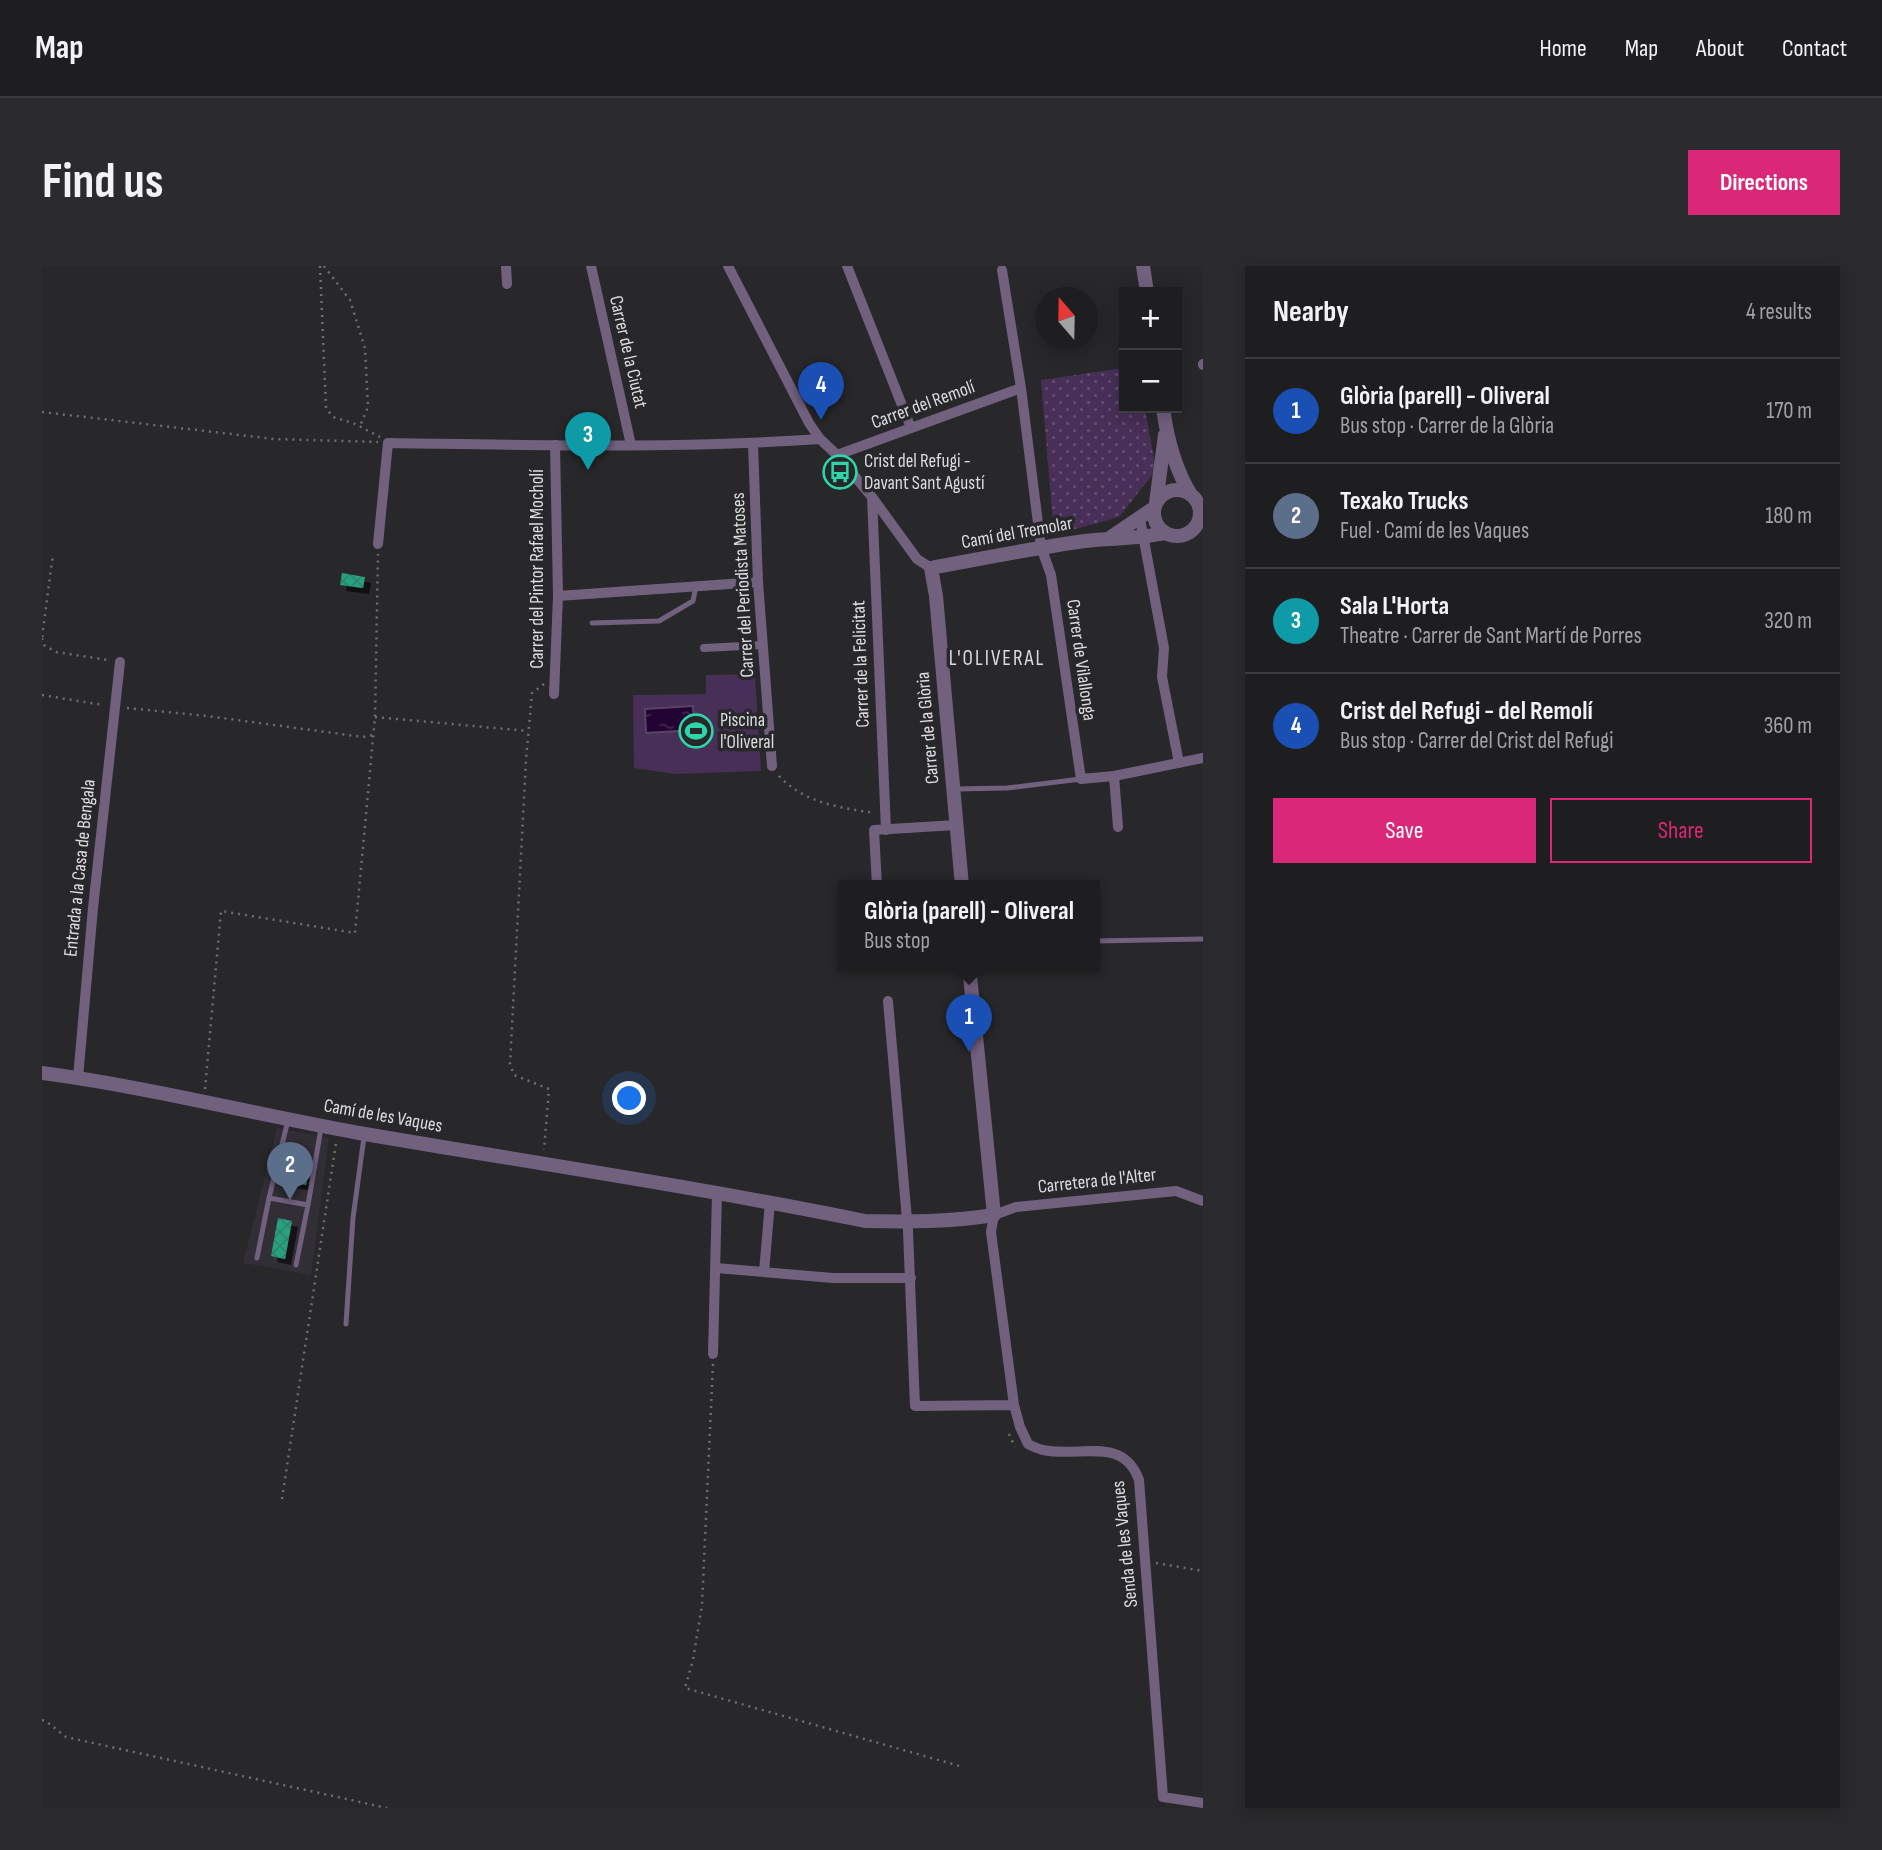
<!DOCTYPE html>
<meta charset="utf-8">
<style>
body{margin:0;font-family:"Sofia Sans Condensed",sans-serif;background:#2b2a2c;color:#f1f3f6}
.controls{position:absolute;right:21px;top:21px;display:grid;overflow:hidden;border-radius:0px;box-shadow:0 4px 18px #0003}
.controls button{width:63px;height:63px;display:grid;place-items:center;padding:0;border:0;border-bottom:2px solid #3c3b3d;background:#1e1d1f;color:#f1f3f6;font:35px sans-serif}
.compass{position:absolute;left:993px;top:21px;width:63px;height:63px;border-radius:50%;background:#1e1d1f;box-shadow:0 4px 18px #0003;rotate:340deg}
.you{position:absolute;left:588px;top:833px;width:24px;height:24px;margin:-18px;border:5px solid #fff;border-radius:50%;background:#1a73e8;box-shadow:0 0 0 10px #1a73e833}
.badge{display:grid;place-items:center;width:46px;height:46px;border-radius:50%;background:#db2777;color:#fff;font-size:23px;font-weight:700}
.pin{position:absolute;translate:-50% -58px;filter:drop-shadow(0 2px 4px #0008)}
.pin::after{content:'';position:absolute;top:37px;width:24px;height:21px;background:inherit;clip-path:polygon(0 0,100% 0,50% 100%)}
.popup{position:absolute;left:796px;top:614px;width:262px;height:91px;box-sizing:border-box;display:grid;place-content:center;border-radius:0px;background:#1e1d1f;filter:drop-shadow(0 2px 5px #0005);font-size:23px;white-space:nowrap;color:#a1a2a4}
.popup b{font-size:26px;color:#f1f3f6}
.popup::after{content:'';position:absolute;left:50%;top:100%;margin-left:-14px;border:14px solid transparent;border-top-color:#1e1d1f}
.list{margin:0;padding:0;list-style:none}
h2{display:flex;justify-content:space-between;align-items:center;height:91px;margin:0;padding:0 28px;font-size:30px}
h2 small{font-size:23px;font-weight:400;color:#a1a2a4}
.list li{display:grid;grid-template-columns:46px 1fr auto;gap:21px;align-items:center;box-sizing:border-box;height:105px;padding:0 28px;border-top:2px solid #3c3b3d}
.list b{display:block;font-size:26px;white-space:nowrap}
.list p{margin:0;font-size:23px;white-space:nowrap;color:#a1a2a4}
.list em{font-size:23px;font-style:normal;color:#a1a2a4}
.actions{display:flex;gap:14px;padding:21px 28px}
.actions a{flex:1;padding:16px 0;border:2px solid #db2777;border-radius:0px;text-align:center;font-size:24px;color:#db2777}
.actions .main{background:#db2777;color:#fff}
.map{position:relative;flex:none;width:1161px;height:1542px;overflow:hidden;border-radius:0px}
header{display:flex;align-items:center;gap:42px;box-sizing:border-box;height:98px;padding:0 35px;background:#1e1d1f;border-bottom:2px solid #3c3b3d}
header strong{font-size:33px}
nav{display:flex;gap:38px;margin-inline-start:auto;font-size:24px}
.intro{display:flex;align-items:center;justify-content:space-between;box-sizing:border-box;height:168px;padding:0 42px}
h1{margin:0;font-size:49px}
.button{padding:18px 32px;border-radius:0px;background:#db2777;color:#fff;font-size:24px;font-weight:700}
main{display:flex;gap:42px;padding:0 42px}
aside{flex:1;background:#1e1d1f;border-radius:0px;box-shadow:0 4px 18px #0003}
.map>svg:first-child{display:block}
.built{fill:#322e36}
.grass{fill:#482f58}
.park{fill:url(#park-dots)}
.water{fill:url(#water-ripples);stroke:#5a4466;stroke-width:2}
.building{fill:url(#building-cross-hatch);filter:url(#shadow)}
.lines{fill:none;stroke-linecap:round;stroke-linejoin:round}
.path{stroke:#6f6e70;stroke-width:2.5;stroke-dasharray:2 5;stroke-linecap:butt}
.service{stroke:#72607f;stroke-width:5}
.pedestrian{stroke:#72607f;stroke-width:8}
.minor{stroke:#72607f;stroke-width:10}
.tertiary{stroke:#72607f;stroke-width:14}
.labels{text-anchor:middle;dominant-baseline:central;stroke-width:7;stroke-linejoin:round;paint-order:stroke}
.street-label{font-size:19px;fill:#dddcde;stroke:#282729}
.poi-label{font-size:19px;fill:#dddcde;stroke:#282729;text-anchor:start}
.neighbourhood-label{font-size:21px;letter-spacing:2px;fill:#dddcde;stroke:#282729}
</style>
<header>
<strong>Map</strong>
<nav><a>Home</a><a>Map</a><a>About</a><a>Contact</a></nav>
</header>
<div class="intro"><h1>Find us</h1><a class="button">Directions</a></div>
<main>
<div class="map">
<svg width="1161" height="1542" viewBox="0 0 1161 1542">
<defs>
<pattern id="park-dots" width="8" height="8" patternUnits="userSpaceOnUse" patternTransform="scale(1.75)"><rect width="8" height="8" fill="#482f58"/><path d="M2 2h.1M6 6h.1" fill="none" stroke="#624d70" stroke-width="1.8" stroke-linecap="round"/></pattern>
<pattern id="water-ripples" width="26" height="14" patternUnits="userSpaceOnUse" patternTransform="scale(1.75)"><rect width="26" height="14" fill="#220333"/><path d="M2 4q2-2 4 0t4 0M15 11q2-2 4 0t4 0" fill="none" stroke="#422750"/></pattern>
<pattern id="building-cross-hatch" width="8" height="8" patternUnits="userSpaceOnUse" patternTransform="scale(1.75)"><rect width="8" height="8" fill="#27a281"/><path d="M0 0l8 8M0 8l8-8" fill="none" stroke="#2f856e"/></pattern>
<filter id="shadow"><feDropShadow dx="6" dy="6" stdDeviation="0" flood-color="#0009"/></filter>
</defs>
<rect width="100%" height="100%" fill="#282729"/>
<!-- built -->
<path class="built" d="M235,862L287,872L269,1009L201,997Z"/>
<!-- grass -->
<path class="grass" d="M713,408L719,505L633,508L592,502L591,429L664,428V409Z"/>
<!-- park -->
<path class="park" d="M1082,102V142H1103L1114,204L1077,251L1012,269L999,114Z"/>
<!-- water -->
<path class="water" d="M651,440L652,464L604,467L603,443Z"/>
<!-- building -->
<path class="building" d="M300,307L323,311L321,322L298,319Z
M240,899L267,904L264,919L237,914Z
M236,952L250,955L243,993L229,990Z"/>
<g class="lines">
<!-- path -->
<path class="path" d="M278,0L284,142L291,151L311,157L338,171
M282,0L308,34L323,82L326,141L318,160
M0,146L232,173L336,176
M0,371L11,288
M0,372L2,379L14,386L66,394
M502,418L490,427L484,494L468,798L472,809L507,823L502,884
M0,429L61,439
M85,442L165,450L321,471L331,469
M333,451L486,465
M737,510C762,537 799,542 833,547
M163,823L179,645L313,667L333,451L336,288
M671,1098L660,1339L651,1394L643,1422L921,1501
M967,1168L973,1181
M240,1233L294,877
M1114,1297L1161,1305
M0,1454L5,1456L24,1471L345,1542"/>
<!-- service -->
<path class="service" d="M550,357L617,355L651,335L654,320
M913,523L965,522L1039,513
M1053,675L1161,673
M246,854L227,932L266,939L279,862
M215,992L227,932
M254,999L266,939
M304,1058L311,952L322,871"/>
<!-- pedestrian -->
<path class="pedestrian" d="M662,382L720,379"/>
<!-- minor -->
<path class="minor" d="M464,0L465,18
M549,0L589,179
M686,0L767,157L778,173L795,189L830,231L875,293L889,302
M805,0L869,162
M960,4L979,122L999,281L1009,309L1039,513L1072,510L1161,492
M1161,98V99
M711,178L716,316L730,500
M795,189L979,122
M830,231L844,564
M1098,253L1122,382L1120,411L1137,497
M336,278L346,177C490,179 634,183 778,173
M516,330L716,316
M512,428L516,330L513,179
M1072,510L1076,561
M835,620L832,564L914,559
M846,735L866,965L873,1140L972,1139
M36,812L51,642L78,396
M1161,935L1134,925L974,941L952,949L949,966L972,1139L978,1161L986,1178C990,1180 996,1183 1001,1184C1037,1192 1081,1169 1097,1214L1121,1531L1161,1537
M674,1002L791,1012H869
M722,1006L728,936
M671,1088L675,927"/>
<!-- tertiary -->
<path class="tertiary" d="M1101,0L1105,26
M1121,142C1125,172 1133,203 1149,229
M1112 247a23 23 0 1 1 46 0a23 23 0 1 1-46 0Z
M1114,237L1123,169
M1069,271L1112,242
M920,620L894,330L889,302C941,292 992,282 1043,275C1070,272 1097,273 1123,267
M0,807C107,821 211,848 317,867C486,896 655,921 823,955C866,956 909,956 952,949L927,700"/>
</g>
<!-- icons -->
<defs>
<symbol id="bus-ring" viewBox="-11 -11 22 22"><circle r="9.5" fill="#282729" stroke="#2ed4aa" stroke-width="1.5"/><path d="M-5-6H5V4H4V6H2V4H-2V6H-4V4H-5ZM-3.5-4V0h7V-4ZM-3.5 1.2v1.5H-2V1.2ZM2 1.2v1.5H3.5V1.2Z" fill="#2ed4aa"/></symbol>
<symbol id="stadium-ring" viewBox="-11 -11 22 22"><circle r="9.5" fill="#282729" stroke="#2ed4aa" stroke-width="1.5"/><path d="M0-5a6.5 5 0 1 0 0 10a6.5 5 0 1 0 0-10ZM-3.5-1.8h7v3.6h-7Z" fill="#2ed4aa"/></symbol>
</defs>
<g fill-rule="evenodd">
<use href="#bus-ring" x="779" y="187" width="38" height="38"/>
<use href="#stadium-ring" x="635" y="446" width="38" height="38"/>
</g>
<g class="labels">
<!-- street labels -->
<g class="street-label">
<text transform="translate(586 86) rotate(77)">Carrer de la Ciutat</text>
<text transform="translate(881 139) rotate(-20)">Carrer del Remolí</text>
<text transform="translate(975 267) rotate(-10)">Camí del Tremolar</text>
<text transform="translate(495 303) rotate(-90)">Carrer del Pintor Rafael Mocholí</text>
<text transform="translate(701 319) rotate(-93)">Carrer del Periodista Matoses</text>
<text transform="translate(1039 394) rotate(82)">Carrer de Vilallonga</text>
<text transform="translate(819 398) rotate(-92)">Carrer de la Felicitat</text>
<text transform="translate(886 462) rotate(-95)">Carrer de la Glòria</text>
<text transform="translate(38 602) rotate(-84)">Entrada a la Casa de Bengala</text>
<text transform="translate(341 850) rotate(10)">Camí de les Vaques</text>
<text transform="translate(1055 915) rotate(-6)">Carretera de l'Alter</text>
<text transform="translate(1083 1278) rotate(-96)">Senda de les Vaques</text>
</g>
<!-- poi labels -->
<g class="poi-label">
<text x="822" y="195">Crist del Refugi -<tspan x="822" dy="22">Davant Sant Agustí</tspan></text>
<text x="678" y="454">Piscina<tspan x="678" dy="22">l'Oliveral</tspan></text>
</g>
<!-- neighbourhood labels -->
<g class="neighbourhood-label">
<text x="955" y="392">L'OLIVERAL</text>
</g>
</g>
</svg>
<div class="controls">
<button>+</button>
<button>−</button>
</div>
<svg class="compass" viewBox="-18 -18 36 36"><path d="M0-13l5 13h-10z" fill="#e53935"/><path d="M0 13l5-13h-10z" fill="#a1a2a4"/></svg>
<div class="you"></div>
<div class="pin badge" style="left:927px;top:786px;background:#1a4fb4">1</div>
<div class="popup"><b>Glòria (parell) - Oliveral</b>Bus stop</div>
<div class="pin badge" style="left:248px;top:934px;background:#5c6f8a">2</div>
<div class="pin badge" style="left:546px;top:204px;background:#0f9aa8">3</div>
<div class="pin badge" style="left:779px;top:154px;background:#1a4fb4">4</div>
</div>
<aside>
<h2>Nearby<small>4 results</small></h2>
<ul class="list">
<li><span class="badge" style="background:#1a4fb4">1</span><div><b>Glòria (parell) - Oliveral</b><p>Bus stop · Carrer de la Glòria</p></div><em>170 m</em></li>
<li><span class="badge" style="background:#5c6f8a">2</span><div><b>Texako Trucks</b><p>Fuel · Camí de les Vaques</p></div><em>180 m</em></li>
<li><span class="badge" style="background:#0f9aa8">3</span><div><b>Sala L'Horta</b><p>Theatre · Carrer de Sant Martí de Porres</p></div><em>320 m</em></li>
<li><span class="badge" style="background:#1a4fb4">4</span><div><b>Crist del Refugi - del Remolí</b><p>Bus stop · Carrer del Crist del Refugi</p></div><em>360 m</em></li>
</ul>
<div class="actions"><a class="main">Save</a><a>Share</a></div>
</aside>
</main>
